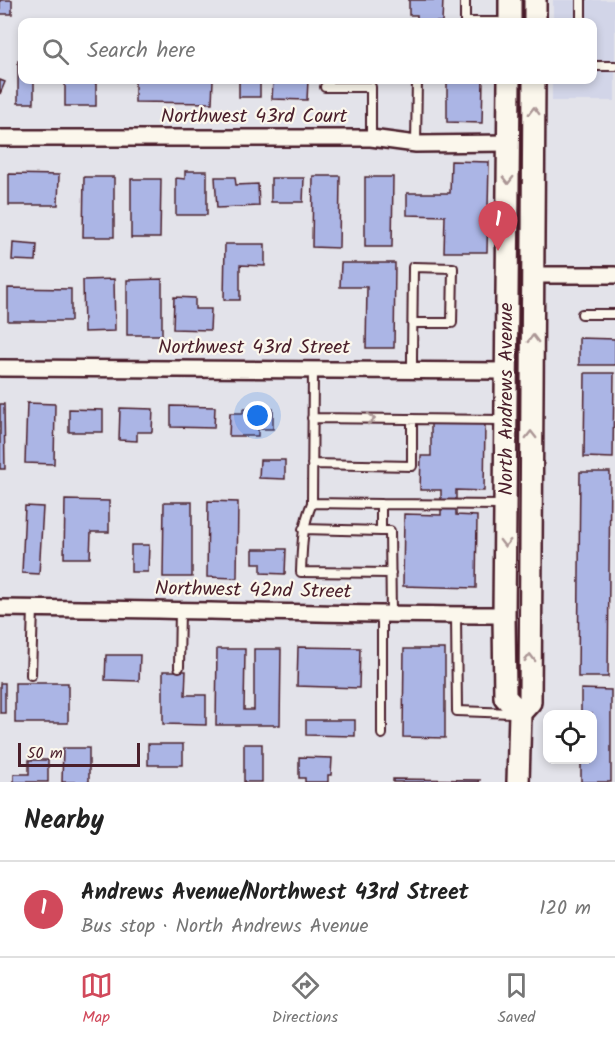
<!DOCTYPE html>
<meta charset="utf-8">
<style>
body{margin:0;font-family:Kalam,sans-serif;background:#f6f6f6;color:#222}
.controls{position:absolute;right:18px;bottom:18px;display:grid;overflow:hidden;border-radius:12px;box-shadow:0 3px 9px #0003}
.controls button{width:54px;height:54px;display:grid;place-items:center;padding:0;border:0;border-bottom:2px solid #e0e0e0;background:#fff;color:#222;font:30px sans-serif}
.scale{position:absolute;left:18px;bottom:15px;width:122px;box-sizing:border-box;padding-left:6px;border:3px solid #4a1f2b;border-top:0;font-size:16px;line-height:21px;white-space:nowrap;color:#4a1f2b;-webkit-text-stroke:4px #fbf7ec;paint-order:stroke}
.you{position:absolute;left:258px;top:416px;width:21px;height:21px;margin:-15px;border:4px solid #fff;border-radius:50%;background:#1a73e8;box-shadow:0 0 0 9px #1a73e833}
.badge{display:grid;place-items:center;width:39px;height:39px;border-radius:50%;background:#d1495b;color:#fff;font-size:20px;font-weight:700}
.pin{position:absolute;translate:-50% -50px;filter:drop-shadow(0 2px 3px #0008)}
.pin::after{content:'';position:absolute;top:32px;width:21px;height:18px;background:inherit;clip-path:polygon(0 0,100% 0,50% 100%)}
.list{margin:0;padding:0;list-style:none}
h2{display:flex;justify-content:space-between;align-items:center;height:78px;margin:0;padding:0 24px;font-size:26px}
h2 small{font-size:20px;font-weight:400;color:#767676}
.list li{display:grid;grid-template-columns:39px 1fr auto;gap:18px;align-items:center;box-sizing:border-box;height:96px;padding:0 24px;border-top:2px solid #e0e0e0}
.list b{display:block;font-size:22px;white-space:nowrap}
.list p{margin:0;font-size:20px;white-space:nowrap;color:#767676}
.list em{font-size:20px;font-style:normal;color:#767676}
.icon{flex:none;width:33px;height:33px;fill:none;stroke:currentColor;stroke-width:2;stroke-linecap:round;stroke-linejoin:round}
.map{position:relative;flex:none;width:615px;height:782px;overflow:hidden}
.search{position:absolute;background:#fff;box-shadow:0 3px 9px #0003;left:18px;right:18px;top:18px;height:66px;display:flex;align-items:center;gap:15px;box-sizing:border-box;padding:0 21px;border-radius:12px;color:#767676;font-size:22px}
.sheet{height:174px;background:#fff}
nav{display:flex;justify-content:space-around;align-items:center;box-sizing:border-box;height:84px;border-top:2px solid #e0e0e0;background:#fff;font-size:16px;color:#767676}
nav a{display:grid;justify-items:center;gap:3px}
nav .on{color:#d1495b}
.map>svg:first-child{display:block}
.built{fill:#d2d5e8}
.building{fill:#abb5e5;stroke:#4a1f2b;stroke-width:1.5}
.lines{fill:none;stroke-linecap:round;stroke-linejoin:round}
.service-casing{stroke:#4a1f2b;stroke-width:12}
.minor-casing{stroke:#4a1f2b;stroke-width:20}
.secondary-casing{stroke:#4a1f2b;stroke-width:26}
.service{stroke:#fbf7ec;stroke-width:8}
.minor{stroke:#fbf7ec;stroke-width:15}
.secondary{stroke:#fbf7ec;stroke-width:21}
.oneway{stroke:#ab9695}
.labels{text-anchor:middle;dominant-baseline:central;stroke-width:4.5;stroke-linejoin:round;paint-order:stroke}
.street-label{font-size:20px;fill:#4a1f2b;stroke:#fbf7ec}
</style>
<div class="map">
<svg width="615" height="782" viewBox="0 0 615 782">
<rect width="100%" height="100%" fill="#e3e3ea"/>
<filter id="ink" filterUnits="userSpaceOnUse"><feTurbulence type="fractalNoise" baseFrequency=".0167" numOctaves="2"/><feDisplacementMap in="SourceGraphic" scale="12" xChannelSelector="R" yChannelSelector="G"/><feConvolveMatrix kernelMatrix="1 2 1 2 8 2 1 2 1" color-interpolation-filters="sRGB"/></filter>
<g filter="url(#ink)">
<!-- built -->
<path class="built" d="M553,0H615V101H552V80H592V22H553Z"/>
<!-- building -->
<path class="building" d="M0,0H12V14H0Z
M409,0H443L442,22H417V15H409Z
M18,61H22V80H34V103H18Z
M0,80L5,82L0,94Z
M135,80H213L212,103L135,102Z
M239,80H260V97H239Z
M273,80H308L307,100L272,99Z
M447,80H483L482,123L447,122Z
M65,83H96V106H65Z
M451,161L489,162L487,252H444L445,216L407,215V193H450Z
M185,171H207V215H176V178L185,179Z
M9,174L59,175L58,205H9Z
M313,176H340L339,248L312,247Z
M84,177H114V237H83Z
M215,177H235L236,185L258,184L259,206L217,208Z
M365,177H393L392,247H365Z
M271,178H304L303,202H271Z
M131,179H161L160,238H131Z
M13,243L37,245L36,261L12,260Z
M225,244H265V266L240,265V300H224Z
M341,263H395L394,348H366L367,287H340Z
M114,279L115,331L84,332L83,280Z
M162,279V335H127V280Z
M8,288L71,289V321H8Z
M174,297L195,298V309H211L210,330L173,329Z
M579,338L615,339V365H579Z
M585,373H614L613,458L584,457Z
M27,403L55,404L54,464L25,463Z
M0,404H4L5,469H0Z
M171,406L215,407L214,428L171,427Z
M120,408L153,409L152,432H137V441L119,440Z
M69,409L103,410V432H69Z
M243,409H273V429H258V436H229L230,413H243Z
M431,422L485,423L484,491L456,490V515L477,516L476,588L403,586L404,514L441,515V490H420L421,456H431Z
M260,460H285V479L259,478Z
M580,472H610L608,677H578Z
M65,500L109,501V532H91L90,558H64Z
M208,501L238,502L237,578L207,577Z
M164,502H192V577H163Z
M25,506L43,507L39,574L22,573Z
M131,545H149L148,572H131Z
M253,549H286L285,574L261,573V563H253Z
M298,647L360,648L359,688L297,686Z
M217,649H245L244,710H254V649H281L280,725H216Z
M404,649H445V738L403,737Z
M106,655H140L139,681L105,680Z
M163,671H186L185,695H206V725L163,724Z
M0,683H5V713H0Z
M15,683H68V723H15Z
M581,689L611,690V782H581V760H592V714H581Z
M306,720H355V736L306,735Z
M148,744H183V765H148Z
M244,744H262V782H244Z
M63,748H89V782H62Z
M299,757L332,758L331,775H328V782H305V778H299Z
M29,760H48V782H14V774H29Z
M393,779L480,780L479,782H393Z"/>
<g class="lines">
<defs>
<path id="service" d="M465,0V22H498
M581,22V0
M592,66H615
M325,87H371V138
M416,144L417,80
M582,314H615
M412,370V356L413,267L453,268L452,323H413
M312,418L503,420
M312,464L412,466V419
M312,503L313,370
M381,504L312,503C302,526 302,547 301,572L391,573
M303,529L381,531
M391,614L390,531H381V504L503,505
M382,615V734
M456,615L457,711L513,713
M179,667L180,609
M31,675L33,608"/>
<path id="minor" d="M0,138H371L416,144L508,143
M534,275H615
M0,368L507,371
M0,608C168,609 336,615 504,615"/>
<path id="secondary" d="M510,22V0
M535,22V0
M509,80L504,615L505,697L520,713
M518,782L520,713L530,702L534,80"/>
</defs>
<!-- service casing -->
<use href="#service" class="service-casing"/>
<!-- minor casing -->
<use href="#minor" class="minor-casing"/>
<!-- secondary casing -->
<use href="#secondary" class="secondary-casing"/>
<!-- service -->
<use href="#service" class="service"/>
<!-- minor -->
<use href="#minor" class="minor"/>
<!-- secondary -->
<use href="#secondary" class="secondary"/>
</g>
<!-- one-way arrows -->
<defs><path id="oneway-chevron" d="M-2-3.5L2.5 0L-2 3.5" fill="none" stroke-width="1.6" stroke-linecap="round" stroke-linejoin="round" transform="scale(1.5)"/></defs>
<g class="oneway">
<use href="#oneway-chevron" transform="translate(534 111) rotate(-90)"/>
<use href="#oneway-chevron" transform="translate(508 180) rotate(90)"/>
<use href="#oneway-chevron" transform="translate(533 339) rotate(-89)"/>
<use href="#oneway-chevron" transform="translate(371 419)"/>
<use href="#oneway-chevron" transform="translate(531 435) rotate(-90)"/>
<use href="#oneway-chevron" transform="translate(505 543) rotate(91)"/>
<use href="#oneway-chevron" transform="translate(530 658) rotate(-89)"/>
</g>
</g>
<g class="labels">
<!-- street labels -->
<g class="street-label">
<text x="254" y="117">Northwest 43rd Court</text>
<text x="254" y="348">Northwest 43rd Street</text>
<text transform="translate(507 399) rotate(-90)">North Andrews Avenue</text>
<text transform="translate(253 591) rotate(1)">Northwest 42nd Street</text>
</g>
</g>
</svg>
<div class="controls">
<button><svg class="icon" aria-label="locate" viewBox="0 0 24 24"><circle cx="12" cy="12" r="6"/><path d="M12 2v4M12 18v4M2 12h4M18 12h4"/></svg></button>
</div>
<div class="scale">50 m</div>
<div class="you"></div>
<div class="pin badge" style="left:498px;top:251px">1</div>
<div class="search"><svg class="icon" aria-label="search" viewBox="0 0 24 24"><circle cx="10" cy="10" r="6"/><path d="M15 15l6 6"/></svg>Search here</div>
</div>
<section class="sheet">
<h2>Nearby<small></small></h2>
<ul class="list">
<li><span class="badge">1</span><div><b>Andrews Avenue/Northwest 43rd Street</b><p>Bus stop · North Andrews Avenue</p></div><em>120 m</em></li>
</ul>
</section>
<nav>
<a class="on"><svg class="icon" aria-label="map" viewBox="0 0 24 24"><path d="M3 6l6-2 6 2 6-2v14l-6 2-6-2-6 2zM9 4v14M15 6v14"/></svg>Map</a>
<a><svg class="icon" aria-label="directions" viewBox="0 0 24 24"><path d="M12 3l9 9-9 9-9-9zM9 14v-3h6M13 9l2 2-2 2"/></svg>Directions</a>
<a><svg class="icon" aria-label="saved" viewBox="0 0 24 24"><path d="M7 4h10v16l-5-4-5 4z"/></svg>Saved</a>
</nav>
